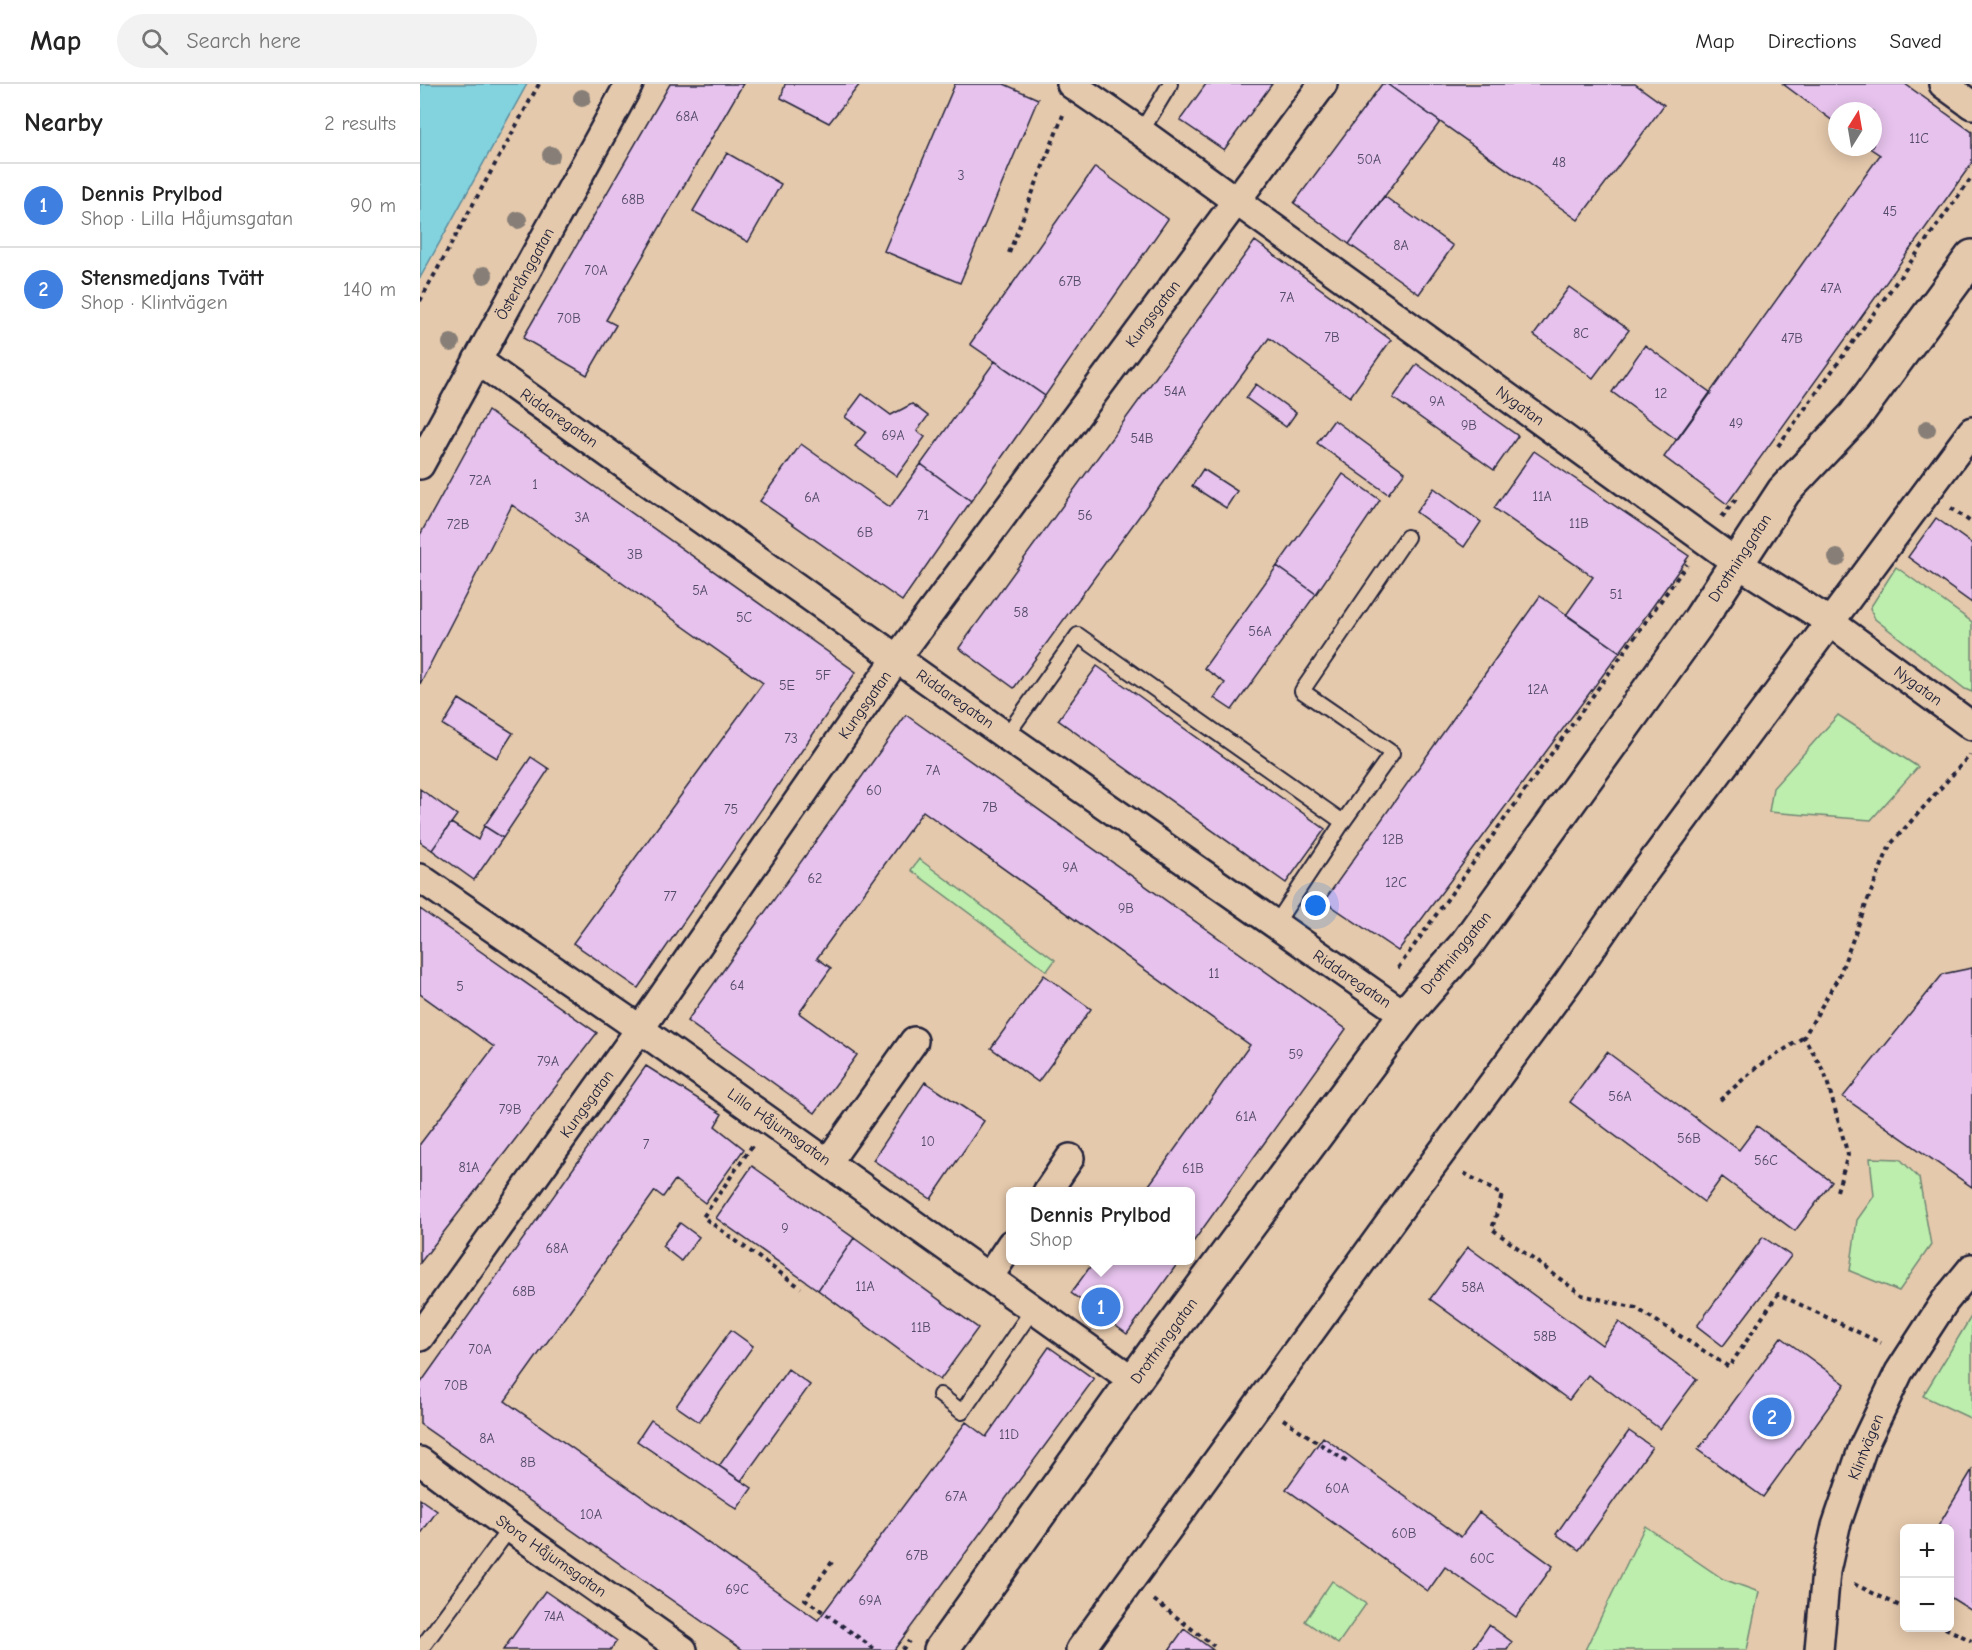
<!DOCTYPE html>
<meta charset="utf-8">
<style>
body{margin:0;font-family:"Comic Neue",sans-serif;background:#f2f2f2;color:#222}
.controls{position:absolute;right:18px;bottom:18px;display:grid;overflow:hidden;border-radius:9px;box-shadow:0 3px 15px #0003}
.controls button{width:54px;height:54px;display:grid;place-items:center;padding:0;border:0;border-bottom:2px solid #e0e0e0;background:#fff;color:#222;font:30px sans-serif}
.compass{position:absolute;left:1408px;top:18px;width:54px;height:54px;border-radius:50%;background:#fff;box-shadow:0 3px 15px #0003;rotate:11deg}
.you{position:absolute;left:896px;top:822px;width:21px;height:21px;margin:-15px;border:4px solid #fff;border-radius:50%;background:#1a73e8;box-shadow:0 0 0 9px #1a73e833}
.badge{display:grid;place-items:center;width:39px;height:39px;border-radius:50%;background:#22223b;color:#fff;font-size:20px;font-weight:700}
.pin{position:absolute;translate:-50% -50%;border:3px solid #fff;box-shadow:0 2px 6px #0006}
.popup{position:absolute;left:586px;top:1103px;width:189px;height:78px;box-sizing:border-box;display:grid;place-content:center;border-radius:9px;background:#fff;filter:drop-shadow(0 2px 4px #0005);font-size:20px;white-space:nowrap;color:#767676}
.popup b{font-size:22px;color:#222}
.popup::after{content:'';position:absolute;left:50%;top:100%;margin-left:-12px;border:12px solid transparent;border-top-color:#fff}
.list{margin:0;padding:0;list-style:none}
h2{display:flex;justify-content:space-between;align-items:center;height:78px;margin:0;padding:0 24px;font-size:26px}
h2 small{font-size:20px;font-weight:400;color:#767676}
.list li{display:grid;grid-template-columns:39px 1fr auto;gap:18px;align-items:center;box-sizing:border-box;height:84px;padding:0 24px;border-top:2px solid #e0e0e0}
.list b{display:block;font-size:22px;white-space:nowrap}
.list p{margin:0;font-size:20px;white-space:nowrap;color:#767676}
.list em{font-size:20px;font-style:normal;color:#767676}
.icon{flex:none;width:33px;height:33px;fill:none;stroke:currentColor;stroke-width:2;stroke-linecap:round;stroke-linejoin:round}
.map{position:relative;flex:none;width:1552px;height:1566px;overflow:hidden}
header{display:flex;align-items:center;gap:36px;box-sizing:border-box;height:84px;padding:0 30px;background:#fff;border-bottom:2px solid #e0e0e0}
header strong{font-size:28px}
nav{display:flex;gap:33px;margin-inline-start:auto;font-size:21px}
.search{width:420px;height:54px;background:#f2f2f2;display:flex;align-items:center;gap:15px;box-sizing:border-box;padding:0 21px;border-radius:33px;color:#767676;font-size:22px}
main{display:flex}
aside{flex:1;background:#fff}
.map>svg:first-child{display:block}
.green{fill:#bdeead;stroke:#708874;stroke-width:1.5}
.water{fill:#83d3df;stroke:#5c8c9d;stroke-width:1.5}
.building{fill:#e6c2ec;stroke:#22223b;stroke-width:1.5}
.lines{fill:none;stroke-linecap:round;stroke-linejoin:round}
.lane-casing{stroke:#22223b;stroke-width:18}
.street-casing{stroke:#22223b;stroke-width:32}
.secondary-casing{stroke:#22223b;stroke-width:38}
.path{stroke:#22223b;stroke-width:4;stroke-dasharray:4.5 4.5;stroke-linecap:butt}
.lane{stroke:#e5c9ac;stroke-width:14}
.street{stroke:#e5c9ac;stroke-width:27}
.secondary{stroke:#e5c9ac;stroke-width:33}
.tree{fill:#867e77}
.labels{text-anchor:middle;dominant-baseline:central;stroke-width:4.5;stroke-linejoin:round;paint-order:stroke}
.number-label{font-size:14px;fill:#534a67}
.street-label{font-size:16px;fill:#22223b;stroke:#e5c9ac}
</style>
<header>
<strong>Map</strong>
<div class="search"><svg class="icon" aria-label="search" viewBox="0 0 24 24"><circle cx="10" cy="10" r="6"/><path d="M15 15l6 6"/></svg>Search here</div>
<nav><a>Map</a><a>Directions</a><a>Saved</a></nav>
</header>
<main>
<aside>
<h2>Nearby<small>2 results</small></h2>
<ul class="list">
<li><span class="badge" style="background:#3f7fe0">1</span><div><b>Dennis Prylbod</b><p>Shop · Lilla Håjumsgatan</p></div><em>90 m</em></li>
<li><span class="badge" style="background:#3f7fe0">2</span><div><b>Stensmedjans Tvätt</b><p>Shop · Klintvägen</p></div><em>140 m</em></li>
</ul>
</aside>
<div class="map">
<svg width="1552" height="1566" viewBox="0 0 1552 1566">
<rect width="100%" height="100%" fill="#e5c9ac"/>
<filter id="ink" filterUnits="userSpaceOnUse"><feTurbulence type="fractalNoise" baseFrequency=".0167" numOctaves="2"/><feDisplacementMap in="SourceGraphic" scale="12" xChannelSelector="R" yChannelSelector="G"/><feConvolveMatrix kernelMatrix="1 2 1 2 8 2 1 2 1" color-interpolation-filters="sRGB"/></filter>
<g filter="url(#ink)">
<!-- green -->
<path class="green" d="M1476,483L1552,538V608L1545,605L1455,535L1450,524Z
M1418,631L1498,683L1451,736L1349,728L1353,704Z
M499,775L635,876L627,887L491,786Z
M1450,1074L1480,1075L1499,1094L1511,1161L1479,1207L1430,1187L1437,1136L1454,1112Z
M1552,1231V1335L1503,1312Z
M1225,1442L1303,1495L1339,1508L1327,1566H1165Z
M912,1497L946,1520L918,1560L885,1537Z"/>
<!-- water -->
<path class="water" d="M0,0H107L0,194Z"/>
<!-- building -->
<path class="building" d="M250,0H323L186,236L196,241L167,291L103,254Z
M365,0H440L409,39L361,14Z
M535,0H584L618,15L540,199L464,167Z
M786,0H852L804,66L760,36Z
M962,0H967L1020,38L929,160L874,119Z
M967,0H1215L1244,21L1158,136Z
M1363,0H1485L1552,48V79L1307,420L1244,373L1460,71L1448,63H1453V27H1417V40Z
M307,69L361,100L328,158L273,127Z
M675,83L748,135L625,312L550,260Z
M964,112L1033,162L999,210L929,160Z
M835,157L971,256L930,313L849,254L594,604L539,564Z
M1149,203L1209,246L1173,294L1114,251Z
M1225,261L1291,309L1257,356L1192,308Z
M575,277L625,312L551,417L501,380Z
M997,280L1098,352L1074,386L973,314Z
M836,300L876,329L866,343L826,314Z
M442,310L471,331L492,320L508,332L497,347L505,353L477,392L435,362L446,348L425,333Z
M68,327L436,588L218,904L153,859L343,599L92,421L0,600V451Z
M914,336L985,388L968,410L897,359Z
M381,360L470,423L501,380L551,417L482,517L340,417Z
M1114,367L1269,472L1200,568L1146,531L1173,493L1074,424Z
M783,385L817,407L806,424L772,402Z
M923,390L960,416L896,510L857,482Z
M1014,404L1061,438L1044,463L996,428Z
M1516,434L1552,460V519L1488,473Z
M857,482L896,510L812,626L794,614L805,599L784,584Z
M1120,512L1200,568L978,867L904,817Z
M677,582L905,745L866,799L638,636Z
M39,615L93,649L77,674L23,641Z
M486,631L926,945L771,1161V1108H724L830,961L503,727L397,874L411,884L379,929L437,971L395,1029L267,937Z
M111,673L129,685L83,754L64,742Z
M0,705L37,731L12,766L0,758Z
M31,739L58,756L64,742L83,754L54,796L12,766Z
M0,825L177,949L0,1179V1060L74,963L0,910Z
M1552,884V1103L1423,1013L1523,890Z
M624,891L671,925L618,998L571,964Z
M1187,968L1319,1066L1337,1042L1412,1098L1375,1147L1302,1093L1284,1118L1150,1018Z
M226,982L302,1030L295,1042L324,1065L285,1119L255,1096L243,1113L235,1107L85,1317L398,1536L546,1338L566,1353L629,1263L674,1295L474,1566H323L0,1340V1300Z
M505,998L564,1037L511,1115L453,1076Z
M332,1082L434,1154L398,1206L296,1134Z
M260,1139L279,1153L261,1177L242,1162Z
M1343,1153L1371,1172L1303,1262L1277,1242Z
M434,1154L558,1244L520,1296L398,1206Z
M1048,1163L1182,1261L1199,1238L1277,1295L1240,1345L1168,1291L1149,1316L1010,1215Z
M675,1176H760L707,1250L651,1209Z
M311,1246L333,1262L279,1338L256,1322Z
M1361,1253L1425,1300L1343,1413L1278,1366Z
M368,1285L390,1301L321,1397L299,1382Z
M231,1336L332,1404L317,1425L217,1357Z
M1209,1347L1232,1363L1159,1466L1136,1450Z
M903,1353L1041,1453L1059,1428L1133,1482L1096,1533L1025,1483L1008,1507L866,1405Z
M1552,1386V1527L1530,1513V1444H1517Z
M0,1415L17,1427L0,1451Z
M125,1507L197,1557L190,1566H83Z
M1069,1541L1092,1558L1087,1566H1052Z
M764,1545L793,1566H749Z"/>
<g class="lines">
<defs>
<path id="lane" d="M721,48L750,0
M586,652L658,551L923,738L855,841
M923,738L972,669L882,607L987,453
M520,1311L542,1328L613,1225
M0,1566L90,1444"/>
<path id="street" d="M651,0L721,48L1317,479L1410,538L1552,642
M1523,0L1552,21
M57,276L586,652L985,931
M0,381L209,0
M0,794L220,945L714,1297
M408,1078L494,957
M627,1108L650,1074
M569,1193L591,1160
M0,1253L220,945L477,574L903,0
M0,1377L90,1444L263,1566
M660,1566L987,1115L1148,898L1215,801L1552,347
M1399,1566L1406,1487L1416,1442L1443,1363L1479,1288L1525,1217L1552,1184"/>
<path id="secondary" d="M521,1566L736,1266L985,931L1045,862L1279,537L1364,407L1435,332L1552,173"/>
</defs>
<!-- lane casing -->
<use href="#lane" class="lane-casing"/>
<!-- street casing -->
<use href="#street" class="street-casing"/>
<!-- secondary casing -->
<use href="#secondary" class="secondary-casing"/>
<!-- path -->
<path class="path" d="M589,169L643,31
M0,217L119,0
M1358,362L1552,93
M1531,424L1552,439
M1302,433L1316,415
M978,884L1267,480
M1300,1016L1337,983L1384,953
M332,1062L283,1133L381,1204
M1044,1089L1082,1111L1072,1145L1162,1211L1216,1224L1309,1283L1358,1210L1461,1259
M1417,1107L1428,1071L1405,990L1384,953L1419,892L1447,818L1470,761L1550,671
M863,1335L927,1378
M412,1478L385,1515L456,1566
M1434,1500L1484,1524
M734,1516L794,1562
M1525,1544L1552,1557
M482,1566L489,1557"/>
<!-- lane -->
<use href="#lane" class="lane"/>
<!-- street -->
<use href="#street" class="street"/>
<!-- secondary -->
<use href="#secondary" class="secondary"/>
</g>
<!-- trees -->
<g class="tree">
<circle cx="162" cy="14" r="9"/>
<circle cx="131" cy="71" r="9"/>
<circle cx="98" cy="136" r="9"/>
<circle cx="64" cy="191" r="9"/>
<circle cx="31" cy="259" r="9"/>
<circle cx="1507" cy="345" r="9"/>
<circle cx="1417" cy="474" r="9"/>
</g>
</g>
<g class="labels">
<!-- number labels -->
<g class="number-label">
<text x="267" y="32">68A</text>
<text x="1499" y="54">11C</text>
<text x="949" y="75">50A</text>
<text x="1139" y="78">48</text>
<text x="541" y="91">3</text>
<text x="213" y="115">68B</text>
<text x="1470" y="127">45</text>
<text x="981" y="161">8A</text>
<text x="176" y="186">70A</text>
<text x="650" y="197">67B</text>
<text x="1411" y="204">47A</text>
<text x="867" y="213">7A</text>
<text x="149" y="234">70B</text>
<text x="1161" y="249">8C</text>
<text x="912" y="253">7B</text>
<text x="1372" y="254">47B</text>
<text x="755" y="307">54A</text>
<text x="1241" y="309">12</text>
<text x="1017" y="317">9A</text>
<text x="1316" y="339">49</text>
<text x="1049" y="341">9B</text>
<text x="473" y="351">69A</text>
<text x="722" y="354">54B</text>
<text x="60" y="396">72A</text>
<text x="115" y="400">1</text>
<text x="1122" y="412">11A</text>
<text x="392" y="413">6A</text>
<text x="503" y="431">71</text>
<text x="665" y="431">56</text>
<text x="162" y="433">3A</text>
<text x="1159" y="439">11B</text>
<text x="38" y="440">72B</text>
<text x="445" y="448">6B</text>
<text x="215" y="470">3B</text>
<text x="280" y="506">5A</text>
<text x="1196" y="510">51</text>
<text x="601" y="528">58</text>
<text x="324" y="533">5C</text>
<text x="840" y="547">56A</text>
<text x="403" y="591">5F</text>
<text x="367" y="601">5E</text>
<text x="1118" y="605">12A</text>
<text x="371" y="654">73</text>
<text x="513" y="686">7A</text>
<text x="454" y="706">60</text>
<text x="570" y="723">7B</text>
<text x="311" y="725">75</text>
<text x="973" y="755">12B</text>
<text x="650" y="783">9A</text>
<text x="395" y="794">62</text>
<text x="976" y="798">12C</text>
<text x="250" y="812">77</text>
<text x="706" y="824">9B</text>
<text x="794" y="889">11</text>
<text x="317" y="901">64</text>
<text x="40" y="902">5</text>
<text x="876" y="970">59</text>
<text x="128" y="977">79A</text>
<text x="1200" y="1012">56A</text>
<text x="90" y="1025">79B</text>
<text x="826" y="1032">61A</text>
<text x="1269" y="1054">56B</text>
<text x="508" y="1057">10</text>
<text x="226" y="1060">7</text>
<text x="1346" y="1076">56C</text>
<text x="49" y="1083">81A</text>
<text x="773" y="1084">61B</text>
<text x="365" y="1144">9</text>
<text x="137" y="1164">68A</text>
<text x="445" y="1202">11A</text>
<text x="1053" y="1203">58A</text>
<text x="104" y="1207">68B</text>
<text x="501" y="1243">11B</text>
<text x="1125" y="1252">58B</text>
<text x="60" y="1265">70A</text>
<text x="36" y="1301">70B</text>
<text x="589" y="1350">11D</text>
<text x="67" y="1354">8A</text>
<text x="108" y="1378">8B</text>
<text x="917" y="1404">60A</text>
<text x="536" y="1412">67A</text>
<text x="171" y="1430">10A</text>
<text x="984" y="1449">60B</text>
<text x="497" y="1471">67B</text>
<text x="1062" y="1474">60C</text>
<text x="317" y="1505">69C</text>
<text x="450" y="1516">69A</text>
<text x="134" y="1532">74A</text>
</g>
<!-- street labels -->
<g class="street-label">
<text transform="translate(105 190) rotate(-61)">Österlånggatan</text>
<text transform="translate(733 230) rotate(-53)">Kungsgatan</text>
<text transform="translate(1100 322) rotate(36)">Nygatan</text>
<text transform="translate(139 334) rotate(35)">Riddaregatan</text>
<text transform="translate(1320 474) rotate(-57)">Drottninggatan</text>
<text transform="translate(1498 602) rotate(36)">Nygatan</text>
<text transform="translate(535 615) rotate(35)">Riddaregatan</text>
<text transform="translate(445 621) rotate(-55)">Kungsgatan</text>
<text transform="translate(1036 869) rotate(-51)">Drottninggatan</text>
<text transform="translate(932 895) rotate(34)">Riddaregatan</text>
<text transform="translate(167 1020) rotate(-54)">Kungsgatan</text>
<text transform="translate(359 1043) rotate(35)">Lilla Håjumsgatan</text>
<text transform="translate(744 1257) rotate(-54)">Drottninggatan</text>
<text transform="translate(1446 1363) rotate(-68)">Klintvägen</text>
<text transform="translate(131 1472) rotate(35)">Stora Håjumsgatan</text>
</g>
</g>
</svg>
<div class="controls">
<button>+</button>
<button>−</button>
</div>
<svg class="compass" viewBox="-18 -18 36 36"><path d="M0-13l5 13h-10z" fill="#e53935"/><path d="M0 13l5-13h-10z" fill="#767676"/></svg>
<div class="you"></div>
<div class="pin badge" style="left:681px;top:1223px;background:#3f7fe0">1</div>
<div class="popup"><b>Dennis Prylbod</b>Shop</div>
<div class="pin badge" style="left:1352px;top:1333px;background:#3f7fe0">2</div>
</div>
</main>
